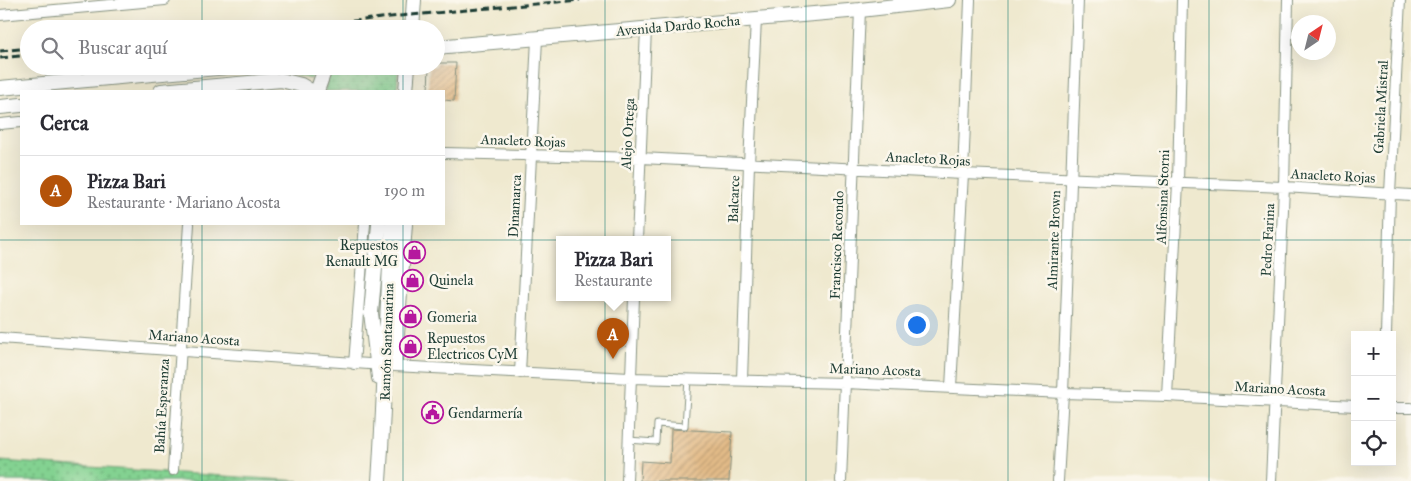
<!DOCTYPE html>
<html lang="es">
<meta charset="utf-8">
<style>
body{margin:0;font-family:"IM FELL Great Primer",serif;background:#f7f7f7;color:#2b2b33}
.controls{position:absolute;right:15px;bottom:15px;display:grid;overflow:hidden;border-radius:0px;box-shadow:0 5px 20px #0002}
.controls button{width:45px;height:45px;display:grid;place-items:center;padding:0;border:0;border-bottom:1px solid #e1e1e2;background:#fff;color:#2b2b33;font:25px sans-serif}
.compass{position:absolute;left:1291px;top:15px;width:45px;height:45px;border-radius:50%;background:#fff;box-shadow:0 5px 20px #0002;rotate:35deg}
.you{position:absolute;left:916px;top:324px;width:18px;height:18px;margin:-12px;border:4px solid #fff;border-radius:50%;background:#1a73e8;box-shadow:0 0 0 8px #1a73e833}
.badge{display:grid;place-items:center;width:32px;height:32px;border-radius:50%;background:#b45309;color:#fff;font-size:16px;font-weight:700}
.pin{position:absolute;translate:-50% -41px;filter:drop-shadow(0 1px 2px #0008)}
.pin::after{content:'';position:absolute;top:26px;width:18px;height:15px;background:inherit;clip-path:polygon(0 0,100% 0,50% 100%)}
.popup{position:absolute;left:556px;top:236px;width:115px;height:65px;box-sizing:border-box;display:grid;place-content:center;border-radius:0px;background:#fff;filter:drop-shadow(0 1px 4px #0005);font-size:16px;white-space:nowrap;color:#7c7c81}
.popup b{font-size:19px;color:#2b2b33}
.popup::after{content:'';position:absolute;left:50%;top:100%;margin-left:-10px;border:10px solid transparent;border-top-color:#fff}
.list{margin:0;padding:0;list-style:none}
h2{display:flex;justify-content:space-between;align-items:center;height:65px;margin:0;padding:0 20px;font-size:21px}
h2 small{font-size:16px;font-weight:400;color:#7c7c81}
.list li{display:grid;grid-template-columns:32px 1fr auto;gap:15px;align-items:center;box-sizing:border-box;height:70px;padding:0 20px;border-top:1px solid #e1e1e2}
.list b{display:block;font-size:19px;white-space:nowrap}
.list p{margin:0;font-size:16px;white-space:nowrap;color:#7c7c81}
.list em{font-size:16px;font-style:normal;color:#7c7c81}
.icon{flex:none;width:28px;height:28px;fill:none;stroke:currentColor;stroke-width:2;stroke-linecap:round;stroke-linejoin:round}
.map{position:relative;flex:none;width:1411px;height:481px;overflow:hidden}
.search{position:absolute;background:#fff;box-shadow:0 5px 20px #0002;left:20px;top:20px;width:425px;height:55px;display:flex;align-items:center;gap:12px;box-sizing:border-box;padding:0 18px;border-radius:28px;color:#7c7c81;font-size:19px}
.panel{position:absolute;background:#fff;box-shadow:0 5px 20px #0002;left:20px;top:90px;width:425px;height:135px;border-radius:0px}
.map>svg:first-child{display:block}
.grass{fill:url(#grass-dots);stroke:#518862}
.building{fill:url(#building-hatch)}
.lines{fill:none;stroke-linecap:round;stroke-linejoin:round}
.service-casing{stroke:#879382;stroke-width:7}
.minor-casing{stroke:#879382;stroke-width:12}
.secondary-casing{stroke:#879382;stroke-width:16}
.service{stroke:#fff;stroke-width:5}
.minor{stroke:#fff;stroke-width:10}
.secondary{stroke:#fff;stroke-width:14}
.rail{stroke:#1f3d34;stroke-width:3;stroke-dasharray:8 4;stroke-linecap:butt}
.grid{fill:none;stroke:#0f766e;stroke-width:1;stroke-opacity:0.55}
.labels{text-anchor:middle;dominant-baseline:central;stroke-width:5;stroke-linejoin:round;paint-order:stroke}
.street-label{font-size:14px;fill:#1f3d34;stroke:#fbf7ec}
.poi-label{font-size:14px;fill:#1f3d34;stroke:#fbf7ec;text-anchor:start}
</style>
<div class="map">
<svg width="1411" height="481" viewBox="0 0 1411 481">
<defs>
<pattern id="grass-dots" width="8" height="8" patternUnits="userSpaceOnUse" patternTransform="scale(1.25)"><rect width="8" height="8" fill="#83d291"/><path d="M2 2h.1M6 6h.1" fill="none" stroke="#6bac77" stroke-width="1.8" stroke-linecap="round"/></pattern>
<pattern id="building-hatch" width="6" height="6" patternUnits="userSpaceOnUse" patternTransform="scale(1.25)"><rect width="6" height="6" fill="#e3bb88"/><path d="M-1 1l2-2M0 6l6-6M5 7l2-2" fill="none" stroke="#b79970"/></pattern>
</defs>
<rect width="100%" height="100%" fill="#fbf7ec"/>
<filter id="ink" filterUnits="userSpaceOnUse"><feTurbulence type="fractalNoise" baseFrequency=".02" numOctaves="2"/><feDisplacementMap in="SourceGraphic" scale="10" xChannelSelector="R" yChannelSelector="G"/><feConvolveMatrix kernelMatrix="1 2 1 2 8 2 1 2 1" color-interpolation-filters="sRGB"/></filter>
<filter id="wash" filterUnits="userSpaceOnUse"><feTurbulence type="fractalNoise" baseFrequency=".0096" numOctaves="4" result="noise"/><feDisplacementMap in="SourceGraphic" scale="20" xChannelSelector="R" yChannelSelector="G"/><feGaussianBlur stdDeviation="1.12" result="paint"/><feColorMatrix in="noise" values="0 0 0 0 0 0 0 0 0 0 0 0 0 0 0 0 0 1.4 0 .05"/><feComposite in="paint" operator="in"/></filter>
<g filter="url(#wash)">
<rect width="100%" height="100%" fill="#efe9cf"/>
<!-- grass -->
<path class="grass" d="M301,66H316L311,79L278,71Z
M336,66H398L397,91H324L330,73Z
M0,461L299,481H0Z"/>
<g id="blocks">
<!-- building -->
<path class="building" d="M436,63H456L454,101L444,100V91H428L429,66H436Z
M671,429L732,432L729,481H640L641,461L670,463Z"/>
</g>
</g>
<g filter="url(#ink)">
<use href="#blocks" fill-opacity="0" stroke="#879382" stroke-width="1"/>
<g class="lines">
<defs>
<path id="service" d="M628,440L656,442L657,424L685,426L688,379"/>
<path id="minor" d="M0,15L165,0
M0,124L21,122
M444,153L641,158L963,174L1284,187L1411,195
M637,240L646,29
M1386,335L1390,193L1400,0
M0,338L383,365
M354,364L365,224
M394,366L630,378L845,383L1063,393L1167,396L1355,406
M520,373L537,39
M742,380L749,164L756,19
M951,387L963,174L970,0
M1167,396L1178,183L1182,0
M1392,408H1411
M173,470L189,224
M627,481L634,298
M841,481L860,10
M1058,481L1063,393L1078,0
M1271,481L1284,187L1288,0"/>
<path id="secondary" d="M412,29L414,0
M436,47L860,10L949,0
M0,88L239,66
M161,91L281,80L301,85L311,91
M317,91L326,66
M406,91L408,66
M0,107L21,105
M379,224L371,313L379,378
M395,361L405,224
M379,481C385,395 386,309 393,224"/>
</defs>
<!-- service casing -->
<use href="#service" class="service-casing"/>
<!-- minor casing -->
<use href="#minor" class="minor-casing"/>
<!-- secondary casing -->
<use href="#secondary" class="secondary-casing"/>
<!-- service -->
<use href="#service" class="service"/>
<!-- minor -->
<use href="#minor" class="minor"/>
<!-- secondary -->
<use href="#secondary" class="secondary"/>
<!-- rail -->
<path class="rail" d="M232,29L289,22
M280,29L400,16L580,0
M0,51L29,48
M0,58L29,55"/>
</g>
</g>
<!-- grid -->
<path class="grid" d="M202,0V29M403,0V29M605,0V481M806,0V481M1008,0V481M1209,0V481M202,66V91M403,66V91M202,224V481M403,224V481M0,240H1411"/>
<!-- icons -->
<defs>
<symbol id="shop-ring" viewBox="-11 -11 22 22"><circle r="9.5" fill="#fbf7ec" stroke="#b5179e" stroke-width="1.5"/><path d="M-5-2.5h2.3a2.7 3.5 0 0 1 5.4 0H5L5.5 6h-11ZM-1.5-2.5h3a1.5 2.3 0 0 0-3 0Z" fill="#b5179e"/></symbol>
<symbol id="civic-ring" viewBox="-11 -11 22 22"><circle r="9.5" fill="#fbf7ec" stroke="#b5179e" stroke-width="1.5"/><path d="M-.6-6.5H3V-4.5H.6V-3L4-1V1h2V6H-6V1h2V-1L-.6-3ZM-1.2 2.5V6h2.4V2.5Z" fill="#b5179e"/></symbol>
</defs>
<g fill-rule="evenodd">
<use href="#shop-ring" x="402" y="240" width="25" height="25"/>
<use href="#shop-ring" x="400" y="268" width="25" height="25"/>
<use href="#shop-ring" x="398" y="304" width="25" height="25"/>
<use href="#shop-ring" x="398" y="334" width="25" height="25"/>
<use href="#civic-ring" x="420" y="400" width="25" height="25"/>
</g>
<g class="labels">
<!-- street labels -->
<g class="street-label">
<text transform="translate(678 26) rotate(-5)">Avenida Dardo Rocha</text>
<text transform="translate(1381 107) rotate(-87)">Gabriela Mistral</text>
<text transform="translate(628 134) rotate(-87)">Alejo Ortega</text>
<text transform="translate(523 141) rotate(2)">Anacleto Rojas</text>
<text transform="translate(928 159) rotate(3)">Anacleto Rojas</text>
<text transform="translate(1333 176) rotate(3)">Anacleto Rojas</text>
<text transform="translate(1163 197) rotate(-88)">Alfonsina Storni</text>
<text transform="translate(734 199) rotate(-88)">Balcarce</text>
<text transform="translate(515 206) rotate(-87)">Dinamarca</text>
<text transform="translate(1054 240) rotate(-88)">Almirante Brown</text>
<text transform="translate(1268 240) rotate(-87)">Pedro Farina</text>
<text transform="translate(837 245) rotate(-88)">Francisco Recondo</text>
<text transform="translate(194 338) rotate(4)">Mariano Acosta</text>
<text transform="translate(387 342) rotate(-88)">Ramón Santamarina</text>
<text transform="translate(875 370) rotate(2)">Mariano Acosta</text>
<text transform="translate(1280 389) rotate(3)">Mariano Acosta</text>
<text transform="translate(162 406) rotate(-87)">Bahía Esperanza</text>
</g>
<!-- poi labels -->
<g class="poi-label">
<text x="398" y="245" text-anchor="end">Repuestos<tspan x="398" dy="16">Renault MG</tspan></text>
<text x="429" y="280">Quinela</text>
<text x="427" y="317">Gomeria</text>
<text x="427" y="338">Repuestos<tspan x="427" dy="16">Electricos CyM</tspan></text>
<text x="448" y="413">Gendarmería</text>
</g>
</g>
</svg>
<div class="controls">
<button>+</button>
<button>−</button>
<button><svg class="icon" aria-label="locate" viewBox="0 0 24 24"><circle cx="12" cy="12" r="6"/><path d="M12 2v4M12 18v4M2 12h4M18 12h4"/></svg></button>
</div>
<svg class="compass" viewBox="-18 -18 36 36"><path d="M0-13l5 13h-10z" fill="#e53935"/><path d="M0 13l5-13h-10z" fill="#7c7c81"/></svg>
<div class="you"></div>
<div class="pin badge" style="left:613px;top:359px">A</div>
<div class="popup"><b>Pizza Bari</b>Restaurante</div>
<div class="search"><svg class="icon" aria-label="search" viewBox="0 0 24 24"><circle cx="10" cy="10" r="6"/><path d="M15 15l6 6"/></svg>Buscar aquí</div>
<section class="panel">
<h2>Cerca<small></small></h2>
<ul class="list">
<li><span class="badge">A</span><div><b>Pizza Bari</b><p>Restaurante · Mariano Acosta</p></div><em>190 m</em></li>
</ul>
</section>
</div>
